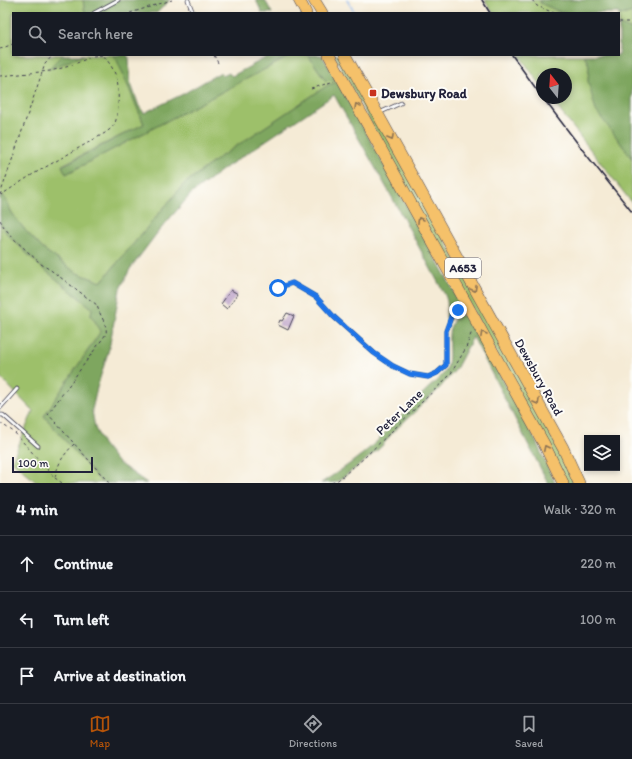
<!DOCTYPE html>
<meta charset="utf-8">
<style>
body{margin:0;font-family:Itim,sans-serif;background:#20242c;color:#f1f3f6}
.controls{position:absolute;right:12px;bottom:12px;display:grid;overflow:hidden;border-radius:0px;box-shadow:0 2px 6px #0003}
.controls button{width:36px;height:36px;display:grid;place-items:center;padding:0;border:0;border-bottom:1px solid #363941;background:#171b24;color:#f1f3f6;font:20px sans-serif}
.compass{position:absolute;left:536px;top:68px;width:36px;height:36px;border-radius:50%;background:#171b24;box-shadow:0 2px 6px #0003;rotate:343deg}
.scale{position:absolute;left:12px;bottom:10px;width:81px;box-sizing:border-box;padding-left:4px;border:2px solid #22223b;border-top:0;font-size:11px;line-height:14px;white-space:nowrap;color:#22223b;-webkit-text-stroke:3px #fdfcf7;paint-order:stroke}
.stop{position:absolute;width:12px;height:12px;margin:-9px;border:3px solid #1a73e8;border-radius:50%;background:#fff}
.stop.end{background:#1a73e8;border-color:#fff;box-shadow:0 1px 4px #0008}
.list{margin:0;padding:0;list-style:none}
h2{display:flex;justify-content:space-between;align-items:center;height:52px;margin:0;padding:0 16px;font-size:17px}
h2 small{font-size:13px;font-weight:400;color:#9ea1a6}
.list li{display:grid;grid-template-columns:26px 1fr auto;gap:12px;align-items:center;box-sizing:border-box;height:56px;padding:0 16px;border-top:1px solid #363941}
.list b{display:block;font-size:15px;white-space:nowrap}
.list em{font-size:13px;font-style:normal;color:#9ea1a6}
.icon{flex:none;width:22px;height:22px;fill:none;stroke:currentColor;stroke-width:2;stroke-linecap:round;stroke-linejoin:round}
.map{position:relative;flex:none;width:632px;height:483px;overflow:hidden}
.search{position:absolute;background:#171b24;box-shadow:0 2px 6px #0003;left:12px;right:12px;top:12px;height:44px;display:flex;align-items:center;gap:10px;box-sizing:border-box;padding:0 14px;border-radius:0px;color:#9ea1a6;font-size:15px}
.sheet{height:220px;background:#171b24}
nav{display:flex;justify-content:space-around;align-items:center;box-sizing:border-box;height:56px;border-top:1px solid #363941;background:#171b24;font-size:11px;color:#9ea1a6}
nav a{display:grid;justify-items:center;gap:2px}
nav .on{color:#b45309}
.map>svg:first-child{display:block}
.green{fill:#9dc06a;stroke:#607152}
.forest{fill:#7ea65e;stroke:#50644c}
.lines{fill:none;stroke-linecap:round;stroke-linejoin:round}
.stream{stroke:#86b5f1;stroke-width:1.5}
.building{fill:#b79bc5}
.lane-casing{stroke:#424052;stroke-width:4.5}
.highway-casing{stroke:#424052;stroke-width:12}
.path{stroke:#424052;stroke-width:1;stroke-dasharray:3 3;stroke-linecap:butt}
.lane{stroke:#fff;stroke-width:3}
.highway{stroke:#f5c16b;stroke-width:11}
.rail{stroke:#22223b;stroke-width:1.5}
.oneway{stroke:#8c7253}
.route{stroke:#1a73e8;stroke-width:5}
.poi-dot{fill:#c8321e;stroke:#fdfcf7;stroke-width:1.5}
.labels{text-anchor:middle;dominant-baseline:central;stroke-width:4;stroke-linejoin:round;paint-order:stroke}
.shield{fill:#fdfcf7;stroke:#646373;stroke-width:1}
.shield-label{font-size:12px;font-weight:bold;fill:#22223b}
.poi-label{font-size:13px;font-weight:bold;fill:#22223b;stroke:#fdfcf7;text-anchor:start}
.street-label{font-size:13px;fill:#22223b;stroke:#fdfcf7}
</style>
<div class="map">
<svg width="632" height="483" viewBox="0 0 632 483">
<rect width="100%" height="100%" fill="#fdfcf7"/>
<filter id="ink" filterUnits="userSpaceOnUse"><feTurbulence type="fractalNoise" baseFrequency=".025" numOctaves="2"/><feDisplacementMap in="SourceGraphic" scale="8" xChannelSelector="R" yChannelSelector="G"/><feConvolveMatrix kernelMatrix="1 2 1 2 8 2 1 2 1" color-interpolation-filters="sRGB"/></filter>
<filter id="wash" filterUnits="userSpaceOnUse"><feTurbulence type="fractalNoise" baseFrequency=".012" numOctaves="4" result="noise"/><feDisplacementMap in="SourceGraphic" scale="16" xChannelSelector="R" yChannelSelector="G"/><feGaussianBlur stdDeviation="0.9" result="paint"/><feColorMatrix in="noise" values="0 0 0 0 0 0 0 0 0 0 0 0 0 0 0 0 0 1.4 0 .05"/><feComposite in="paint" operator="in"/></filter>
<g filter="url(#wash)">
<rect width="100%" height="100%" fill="#f5ebd6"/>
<!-- green -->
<path class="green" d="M0,0H83L85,13H13V55H62L48,69L84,55H113L117,60L144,124L62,165L66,174L292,55H308L326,81L336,79L338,82L328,85L220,157L184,184L101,282L77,273L43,249L25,230L12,213L4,197L0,198Z
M485,0H578L541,3L560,12L566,13H493Z
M632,12V30L621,25H619V15L626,14Z
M334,55H342L532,398L575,483H567Z
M519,55H584L589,65L588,81L617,138L632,159V203L550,98H566V74H542V87Z
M0,223L7,234L40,266L92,308L91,315L101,331L44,416L102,483H37L12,461L33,411L0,377Z"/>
<!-- forest -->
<path class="forest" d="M83,0H170L157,13H85Z
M256,0H265L272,13H262Z
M540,0H632V12L626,14L619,15V13H566L560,12L540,3Z
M619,25H621L632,30V159L617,138L596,111L588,81L589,65L584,55H619Z
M62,55H84L47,70Z
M113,55H127L129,58L130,81L139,106L144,113L183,94L221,72L223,76L229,73L232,76L271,55H292L66,174L62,166L144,124L117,60Z
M308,55H322L336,79L326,81Z
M338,82L460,302V304L457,308L446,318C447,309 449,305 445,295L389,192L334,95L225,168L191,194L158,232L130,269L120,289L109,349L97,388L92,410L95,428L103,444L117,462L147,483H102L44,416L101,331L91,315L92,308L40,266L7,234L0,223V198L4,196L12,213L25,230L43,249L77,273L101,282L184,184L220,157L328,85Z
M459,315L468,316L533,435L555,483H548L473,337L456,369L438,390L393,432L382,446L365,461L337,482L321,483C340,471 359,458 375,443C392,426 408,409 424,392C430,386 442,377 446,370C454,353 441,328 459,315Z"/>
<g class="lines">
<!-- stream -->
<path class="stream" d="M347,0L355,13"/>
</g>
<g id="blocks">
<!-- building -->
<path class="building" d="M231,290L238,294L227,309L221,304Z
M287,313L294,316L288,330L278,325L280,320L282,321Z"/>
</g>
</g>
<g filter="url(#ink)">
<use href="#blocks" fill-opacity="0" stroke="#424052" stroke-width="1"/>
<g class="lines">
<defs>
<path id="lane" d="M188,0L193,13
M94,13L118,0
M379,113L401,103
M278,288L292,283L316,297L334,317L374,353L393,366L410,374L428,377L437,373L446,365V331L452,315L465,305
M0,408L17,389
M0,415H3L38,446"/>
<path id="highway" d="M299,0L306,13
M314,0L322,13
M329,55L544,444L563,483
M345,55L563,448L579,483"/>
</defs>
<!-- lane casing -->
<use href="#lane" class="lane-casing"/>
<!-- highway casing -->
<use href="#highway" class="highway-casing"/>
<!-- path -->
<path class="path" d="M532,0L537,6L554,13
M130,13L172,0
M619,22H632
M0,49L13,44
M214,55L219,65
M0,76L50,71L70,66L93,56L103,55C109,62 115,71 117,80C119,89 119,117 114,125C112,128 108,131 105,133L30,176L1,195
M311,89L334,81
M0,195L45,64L53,55
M0,220L4,227L13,238L41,264L52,271L97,305C99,315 108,324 106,334L48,414L109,483
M0,423L14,432L55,478L62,483
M55,477C59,461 63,456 74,444
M332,483L338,480L364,458L450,375L466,348L472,331"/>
<!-- lane -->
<use href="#lane" class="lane"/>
<!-- highway -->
<use href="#highway" class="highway"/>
<!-- rail -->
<path class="rail" d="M482,0L490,13
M512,55L542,97
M543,98L585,153L632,212"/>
</g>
<!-- one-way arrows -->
<defs><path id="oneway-chevron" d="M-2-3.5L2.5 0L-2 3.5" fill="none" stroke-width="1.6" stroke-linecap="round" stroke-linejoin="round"/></defs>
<g class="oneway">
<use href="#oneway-chevron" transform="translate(357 106) rotate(-119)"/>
<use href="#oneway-chevron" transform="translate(391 138) rotate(61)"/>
<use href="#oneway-chevron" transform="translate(420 220) rotate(-119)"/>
<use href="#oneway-chevron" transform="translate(474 289) rotate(61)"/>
<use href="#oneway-chevron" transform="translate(483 334) rotate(-119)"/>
<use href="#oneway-chevron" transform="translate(537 402) rotate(61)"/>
<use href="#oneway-chevron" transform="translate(546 448) rotate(-116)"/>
</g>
</g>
<g class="lines" filter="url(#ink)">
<!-- route -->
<path class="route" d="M278,288L292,283L316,297L334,317L374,353L393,366L410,374L428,377L437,373L446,365V331L452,314L458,310"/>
</g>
<!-- markers -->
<rect class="poi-dot" x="369" y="89" width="8" height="8" rx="2"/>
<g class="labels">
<!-- shield labels -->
<rect class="shield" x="445" y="258" width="36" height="20" rx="3"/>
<g class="shield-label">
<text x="463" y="268">A653</text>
</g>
<!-- poi labels -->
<g class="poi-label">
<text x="381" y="93">Dewsbury Road</text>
</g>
<!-- street labels -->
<g class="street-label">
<text transform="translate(539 377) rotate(61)">Dewsbury Road</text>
<text transform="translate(399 412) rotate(-44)">Peter Lane</text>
</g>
</g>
</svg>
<div class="controls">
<button><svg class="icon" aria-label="layers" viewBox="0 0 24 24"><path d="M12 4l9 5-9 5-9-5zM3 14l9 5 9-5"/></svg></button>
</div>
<svg class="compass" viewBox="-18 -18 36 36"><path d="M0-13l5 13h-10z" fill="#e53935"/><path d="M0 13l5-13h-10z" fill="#9ea1a6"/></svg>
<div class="scale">100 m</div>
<div class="stop" style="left:278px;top:288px"></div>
<div class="stop end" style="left:458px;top:310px"></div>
<div class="search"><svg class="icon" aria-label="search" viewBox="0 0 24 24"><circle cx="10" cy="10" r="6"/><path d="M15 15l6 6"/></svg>Search here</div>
</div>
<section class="sheet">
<h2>4 min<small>Walk · 320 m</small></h2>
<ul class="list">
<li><svg class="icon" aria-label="ahead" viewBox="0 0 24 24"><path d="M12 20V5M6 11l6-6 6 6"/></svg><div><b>Continue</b></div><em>220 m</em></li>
<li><svg class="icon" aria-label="left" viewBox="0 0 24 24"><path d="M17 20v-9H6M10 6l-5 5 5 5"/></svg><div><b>Turn left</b></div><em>100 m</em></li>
<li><svg class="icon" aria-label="arrive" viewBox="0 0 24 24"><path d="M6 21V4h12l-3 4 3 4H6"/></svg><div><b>Arrive at destination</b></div></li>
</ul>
</section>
<nav>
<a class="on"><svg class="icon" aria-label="map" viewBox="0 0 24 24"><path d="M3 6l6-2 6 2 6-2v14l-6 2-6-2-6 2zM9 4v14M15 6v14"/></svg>Map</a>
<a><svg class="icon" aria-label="directions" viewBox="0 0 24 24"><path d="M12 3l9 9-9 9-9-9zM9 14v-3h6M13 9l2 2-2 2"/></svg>Directions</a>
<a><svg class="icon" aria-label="saved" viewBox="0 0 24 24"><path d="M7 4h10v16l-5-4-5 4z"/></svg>Saved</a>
</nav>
